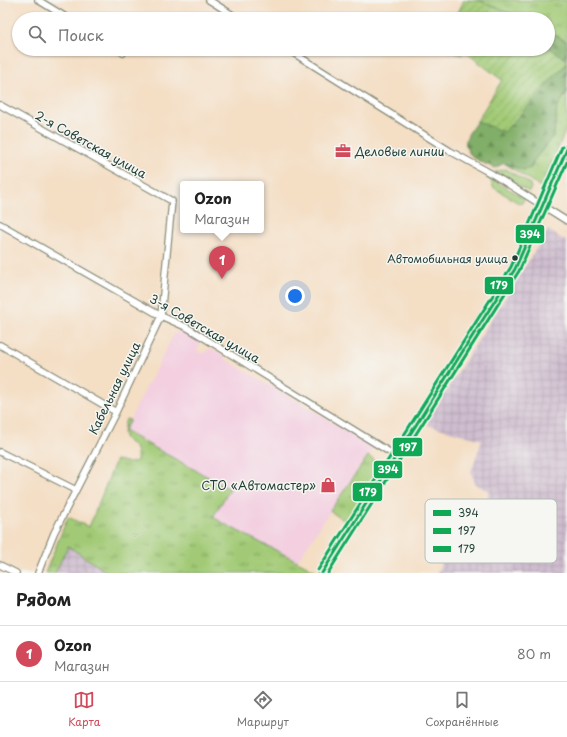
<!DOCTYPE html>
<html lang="ru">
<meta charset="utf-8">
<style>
body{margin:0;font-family:"Playpen Sans",sans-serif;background:#f2f2f2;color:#222}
.you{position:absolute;left:295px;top:296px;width:14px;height:14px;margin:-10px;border:3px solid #fff;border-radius:50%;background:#1a73e8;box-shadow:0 0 0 6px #1a73e833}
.badge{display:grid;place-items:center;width:26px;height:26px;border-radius:50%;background:#d1495b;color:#fff;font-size:13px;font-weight:700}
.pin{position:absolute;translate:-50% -33px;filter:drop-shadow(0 1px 2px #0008)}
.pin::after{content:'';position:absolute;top:21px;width:14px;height:12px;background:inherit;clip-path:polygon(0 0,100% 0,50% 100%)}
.popup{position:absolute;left:180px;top:181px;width:84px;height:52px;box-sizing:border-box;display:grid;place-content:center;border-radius:4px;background:#fff;filter:drop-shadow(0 1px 3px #0005);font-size:13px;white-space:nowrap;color:#767676}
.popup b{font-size:15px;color:#222}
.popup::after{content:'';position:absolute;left:50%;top:100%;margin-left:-8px;border:8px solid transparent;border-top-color:#fff}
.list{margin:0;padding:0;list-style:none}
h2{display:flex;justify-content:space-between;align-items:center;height:52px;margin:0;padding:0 16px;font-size:17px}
h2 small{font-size:13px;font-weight:400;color:#767676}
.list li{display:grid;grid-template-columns:26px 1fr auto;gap:12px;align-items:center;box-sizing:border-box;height:56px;padding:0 16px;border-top:1px solid #e0e0e0}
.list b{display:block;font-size:15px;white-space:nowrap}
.list p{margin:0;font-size:13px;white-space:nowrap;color:#767676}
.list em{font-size:13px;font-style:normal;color:#767676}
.icon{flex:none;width:22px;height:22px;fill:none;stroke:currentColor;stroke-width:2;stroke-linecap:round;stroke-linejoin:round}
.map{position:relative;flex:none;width:567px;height:573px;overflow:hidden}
.search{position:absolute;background:#fff;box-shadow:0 1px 3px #0004;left:12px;right:12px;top:12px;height:44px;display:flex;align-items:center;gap:10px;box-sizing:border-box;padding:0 14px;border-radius:22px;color:#767676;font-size:15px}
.sheet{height:108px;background:#fff}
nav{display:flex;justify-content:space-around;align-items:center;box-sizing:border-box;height:56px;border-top:1px solid #e0e0e0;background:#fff;font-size:11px;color:#767676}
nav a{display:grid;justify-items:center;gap:2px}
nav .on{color:#d1495b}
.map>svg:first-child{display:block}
.built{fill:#f3cfe0}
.industrial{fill:url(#industrial-grid)}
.grass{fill:url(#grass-tufts);stroke:#608455}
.forest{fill:url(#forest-firs);stroke:#50764e}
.garden{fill:url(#garden-furrows);stroke:#608455}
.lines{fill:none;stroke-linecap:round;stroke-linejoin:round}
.street-casing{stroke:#8a8e7c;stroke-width:8}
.street{stroke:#fff;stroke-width:5.5}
.bus-1-casing{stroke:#f6f6f2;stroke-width:6}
.bus-2-casing{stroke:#f6f6f2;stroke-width:6}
.bus-3-casing{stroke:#f6f6f2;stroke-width:6}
.bus-1{stroke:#10a855;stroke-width:3}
.bus-2{stroke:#10a855;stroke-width:3}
.bus-3{stroke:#10a855;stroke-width:3}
.bus-dot{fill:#1f3d34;stroke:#f6f6f2;stroke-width:1.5}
.labels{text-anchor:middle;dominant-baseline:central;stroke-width:3;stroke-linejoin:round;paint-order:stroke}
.bus-label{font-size:11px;fill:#1f3d34;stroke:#f6f6f2;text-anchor:end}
.street-label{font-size:12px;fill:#1f3d34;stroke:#f6f6f2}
.poi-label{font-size:12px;fill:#1f3d34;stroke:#f6f6f2;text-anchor:start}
.key{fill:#f6f6f2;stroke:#b6beb9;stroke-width:1}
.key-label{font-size:11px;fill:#1f3d34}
.line-badge{stroke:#f6f6f2;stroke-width:1.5}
.badge-label{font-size:11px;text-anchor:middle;font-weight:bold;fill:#fff}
</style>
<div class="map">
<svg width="567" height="573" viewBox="0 0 567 573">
<defs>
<pattern id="industrial-grid" width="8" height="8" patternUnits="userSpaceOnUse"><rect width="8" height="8" fill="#cfbdcf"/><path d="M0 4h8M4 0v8" fill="none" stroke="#b1a3b2"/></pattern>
<pattern id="grass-tufts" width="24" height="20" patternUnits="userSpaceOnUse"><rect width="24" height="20" fill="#a2ca76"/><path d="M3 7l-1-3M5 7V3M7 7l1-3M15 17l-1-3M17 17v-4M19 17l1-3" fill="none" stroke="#83a562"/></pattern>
<pattern id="forest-firs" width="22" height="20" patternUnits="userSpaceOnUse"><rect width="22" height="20" fill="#81ae67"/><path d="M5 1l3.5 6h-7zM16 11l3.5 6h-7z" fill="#698f56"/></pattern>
<pattern id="garden-furrows" width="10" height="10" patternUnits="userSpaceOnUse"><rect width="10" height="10" fill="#a2ca76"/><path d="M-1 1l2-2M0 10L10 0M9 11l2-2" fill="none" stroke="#83a562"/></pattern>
</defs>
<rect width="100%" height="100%" fill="#f6f6f2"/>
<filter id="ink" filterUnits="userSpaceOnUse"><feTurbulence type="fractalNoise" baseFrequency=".025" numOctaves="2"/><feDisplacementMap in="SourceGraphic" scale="8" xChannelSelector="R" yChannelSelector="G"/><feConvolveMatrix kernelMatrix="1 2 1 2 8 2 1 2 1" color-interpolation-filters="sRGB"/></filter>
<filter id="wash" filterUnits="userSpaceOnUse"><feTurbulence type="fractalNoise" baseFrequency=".012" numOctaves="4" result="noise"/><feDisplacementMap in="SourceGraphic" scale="16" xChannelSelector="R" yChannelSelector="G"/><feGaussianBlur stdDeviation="0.9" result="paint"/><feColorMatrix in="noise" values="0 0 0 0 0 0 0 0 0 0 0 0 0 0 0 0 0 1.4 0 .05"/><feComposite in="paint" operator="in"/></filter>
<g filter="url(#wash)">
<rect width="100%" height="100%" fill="#f4dec4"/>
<!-- built -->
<path class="built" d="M179,331L198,340L200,345L197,351L203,354L207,350L212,349L224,355L225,359L374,446L297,561L230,527L213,516L229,489L124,431L174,334Z"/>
<!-- industrial -->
<path class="industrial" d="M548,230L567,242V573H437L457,529L487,502L489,491L475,484L471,472L482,440L428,425L429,418Z
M68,546L108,573H55Z"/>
<!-- grass -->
<path class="grass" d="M478,0H567V42L548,30V19H523Z
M567,93V127L542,186H539L504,163L523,170L531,168L535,159L554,135L557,107Z
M506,169L530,184L531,188L529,192L495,172Z
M487,177L525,198L522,203L520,204L493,187L491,181L487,178Z
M126,419L130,420L124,431L230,489L213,517C246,537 282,552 316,571L315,573H108L68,546L55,573H45L68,517L89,527L116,460L130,463L137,461C140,435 115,450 126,419Z
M368,456L383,466L348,523L330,511Z"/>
<!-- forest -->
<path class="forest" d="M548,30L567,42V60L548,47Z
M567,63V93L557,107L554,135L535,159L531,168L523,170L504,163L495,168C484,163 463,157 466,140C467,134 474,126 477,121L504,131Z"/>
<!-- garden -->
<path class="garden" d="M464,0H478L512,14L510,19H455Z
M548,47L567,60V63L504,132L477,121L502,80L465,52L462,55L441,49H548Z"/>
</g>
<g filter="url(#ink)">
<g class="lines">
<defs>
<path id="street" d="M38,0L69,19
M209,0L239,19
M117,49L123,53
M287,49L450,151L492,174L567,221
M0,105L172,201L161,316L116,412L54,533L38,573
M0,224L161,316L188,328L396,456
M0,345L116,412
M0,452L76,490
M0,565L16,573
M322,573L515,269L567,149"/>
</defs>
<!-- street casing -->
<use href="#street" class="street-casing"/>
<!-- street -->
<use href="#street" class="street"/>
<defs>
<path id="bus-1" d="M322,573L515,269L567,149"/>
<path id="bus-2" d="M328,573L519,271L567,162"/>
<path id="bus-3" d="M318,570L511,267L562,147"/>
</defs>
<!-- bus-1 casing -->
<use href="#bus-1" class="bus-1-casing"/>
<!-- bus-2 casing -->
<use href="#bus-2" class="bus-2-casing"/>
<!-- bus-3 casing -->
<use href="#bus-3" class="bus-3-casing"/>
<!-- bus-1 -->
<use href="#bus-1" class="bus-1"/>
<!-- bus-2 -->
<use href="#bus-2" class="bus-2"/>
<!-- bus-3 -->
<use href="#bus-3" class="bus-3"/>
</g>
</g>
<!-- icons -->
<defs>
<symbol id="office-bare" viewBox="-9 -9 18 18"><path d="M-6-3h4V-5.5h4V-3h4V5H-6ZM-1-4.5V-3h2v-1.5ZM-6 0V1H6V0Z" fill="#d1495b" stroke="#f6f6f2" stroke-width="2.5" paint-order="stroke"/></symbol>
<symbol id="shop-bare" viewBox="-9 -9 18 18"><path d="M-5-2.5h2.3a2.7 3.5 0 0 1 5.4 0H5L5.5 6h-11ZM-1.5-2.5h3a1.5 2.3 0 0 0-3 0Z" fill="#d1495b" stroke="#f6f6f2" stroke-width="2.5" paint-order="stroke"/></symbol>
</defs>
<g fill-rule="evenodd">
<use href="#office-bare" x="332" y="140" width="22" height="22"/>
<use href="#shop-bare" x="317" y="474" width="22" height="22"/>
</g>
<!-- markers -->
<circle class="bus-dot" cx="515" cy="258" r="3.5"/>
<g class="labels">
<!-- bus labels -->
<g class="bus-label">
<text x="508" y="258">Автомобильная улица</text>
</g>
<!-- street labels -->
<g class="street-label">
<text transform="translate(91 144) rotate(29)">2-я Советская улица</text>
<text transform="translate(205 328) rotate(30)">3-я Советская улица</text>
<text transform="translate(114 388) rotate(-64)">Кабельная улица</text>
</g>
<!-- poi labels -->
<g class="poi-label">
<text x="355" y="151">Деловые линии</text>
<text x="316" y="485" text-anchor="end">СТО «Автомастер»</text>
</g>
</g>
<!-- legend -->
<rect x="425" y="499" width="132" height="64" rx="6" class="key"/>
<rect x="433" y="510" width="18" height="6" fill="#10a855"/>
<rect x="433" y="528" width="18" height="6" fill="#10a855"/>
<rect x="433" y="546" width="18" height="6" fill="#10a855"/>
<g class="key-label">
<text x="458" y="517">394</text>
<text x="458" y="535">197</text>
<text x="458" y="553">179</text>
</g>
<g class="line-badge">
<rect x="515" y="224" width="30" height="20" rx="4" fill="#10a855"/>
<rect x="484" y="276" width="30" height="19" rx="4" fill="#10a855"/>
<rect x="392" y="437" width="31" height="20" rx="4" fill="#10a855"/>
<rect x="373" y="460" width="30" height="19" rx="4" fill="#10a855"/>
<rect x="352" y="482" width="31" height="20" rx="4" fill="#10a855"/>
</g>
<g class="badge-label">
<text x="530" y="238">394</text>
<text x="499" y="289">179</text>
<text x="408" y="451">197</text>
<text x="388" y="473">394</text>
<text x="368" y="496">179</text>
</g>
</svg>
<div class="you"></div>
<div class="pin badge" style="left:222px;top:279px">1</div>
<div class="popup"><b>Ozon</b>Магазин</div>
<div class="search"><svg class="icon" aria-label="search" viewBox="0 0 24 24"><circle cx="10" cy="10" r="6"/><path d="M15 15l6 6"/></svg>Поиск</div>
</div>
<section class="sheet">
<h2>Рядом<small></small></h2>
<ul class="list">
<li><span class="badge">1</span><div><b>Ozon</b><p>Магазин</p></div><em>80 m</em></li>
</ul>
</section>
<nav>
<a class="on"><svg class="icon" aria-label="map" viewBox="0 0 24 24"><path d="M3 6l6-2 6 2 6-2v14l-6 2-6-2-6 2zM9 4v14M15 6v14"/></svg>Карта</a>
<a><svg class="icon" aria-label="directions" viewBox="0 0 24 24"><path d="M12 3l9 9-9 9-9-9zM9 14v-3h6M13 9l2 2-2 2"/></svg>Маршрут</a>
<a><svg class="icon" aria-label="saved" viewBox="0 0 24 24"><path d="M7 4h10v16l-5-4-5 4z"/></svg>Сохранённые</a>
</nav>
